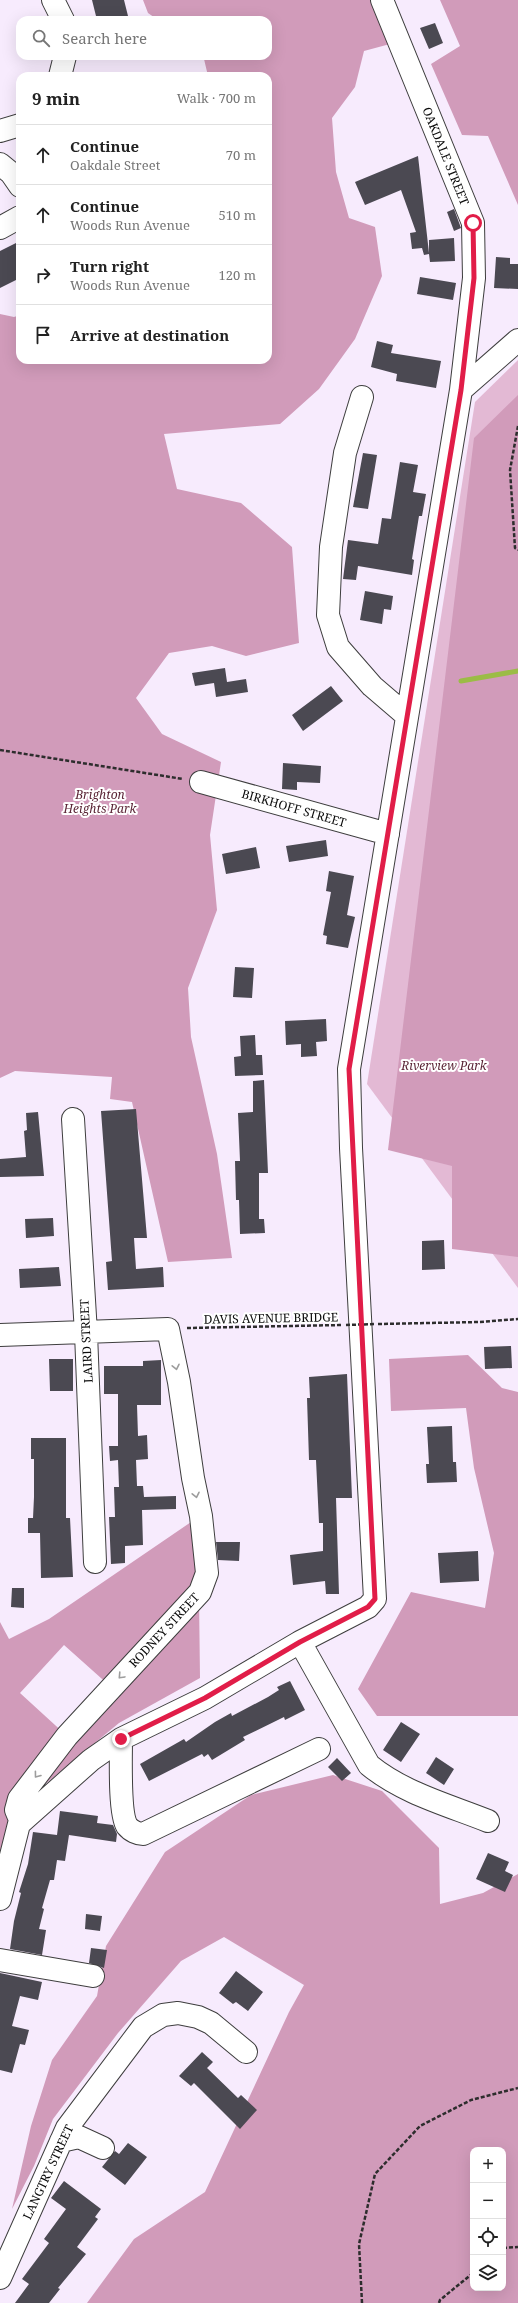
<!DOCTYPE html>
<meta charset="utf-8">
<style>
body{margin:0;font-family:"Noto Serif",serif;background:#f6f6f6;color:#222}
.controls{position:absolute;right:12px;bottom:12px;display:grid;overflow:hidden;border-radius:8px;box-shadow:0 4px 16px #0002}
.controls button{width:36px;height:36px;display:grid;place-items:center;padding:0;border:0;border-bottom:1px solid #e0e0e0;background:#fff;color:#222;font:20px sans-serif}
.stop{position:absolute;width:12px;height:12px;margin:-9px;border:3px solid #e11d48;border-radius:50%;background:#fff}
.stop.end{background:#e11d48;border-color:#fff;box-shadow:0 1px 4px #0008}
.list{margin:0;padding:0;list-style:none}
h2{display:flex;justify-content:space-between;align-items:center;height:52px;margin:0;padding:0 16px;font-size:17px}
h2 small{font-size:13px;font-weight:400;color:#767676}
.list li{display:grid;grid-template-columns:26px 1fr auto;gap:12px;align-items:center;box-sizing:border-box;height:60px;padding:0 16px;border-top:1px solid #e0e0e0}
.list b{display:block;font-size:15px;white-space:nowrap}
.list p{margin:0;font-size:13px;white-space:nowrap;color:#767676}
.list em{font-size:13px;font-style:normal;color:#767676}
.icon{flex:none;width:22px;height:22px;fill:none;stroke:currentColor;stroke-width:2;stroke-linecap:round;stroke-linejoin:round}
.map{position:relative;flex:none;width:518px;height:2303px;overflow:hidden}
.search{position:absolute;background:#fff;box-shadow:0 4px 16px #0002;left:16px;top:16px;width:256px;height:44px;display:flex;align-items:center;gap:10px;box-sizing:border-box;padding:0 14px;border-radius:12px;color:#767676;font-size:15px}
.panel{position:absolute;background:#fff;box-shadow:0 4px 16px #0002;left:16px;top:72px;width:256px;height:292px;border-radius:12px}
.map>svg:first-child{display:block}
.green{fill:#e3b9d4}
.forest{fill:#d19bba;fill-rule:evenodd}
.lines{fill:none;stroke-linecap:round;stroke-linejoin:round}
.stream{stroke:#9bbc46;stroke-width:5}
.building{fill:#4b4952}
.minor-casing{stroke:#3e3e3e;stroke-width:24}
.path{stroke:#2d2d2d;stroke-width:2.5;stroke-dasharray:4 2;stroke-linecap:butt}
.minor{stroke:#fff;stroke-width:22}
.path-bridge{stroke:#2d2d2d;stroke-width:2.5;stroke-dasharray:4 2;stroke-linecap:butt}
.oneway{stroke:#9d9d9d}
.route{stroke:#e11d48;stroke-width:5}
.labels{text-anchor:middle;dominant-baseline:central;stroke-width:4;stroke-linejoin:round;paint-order:stroke}
.street-label{font-size:12px;fill:#0b0b0b;stroke:#fff}
.park-label{font-size:12px;font-style:italic;fill:#5a2435;stroke:#fff}
</style>
<div class="map">
<svg width="518" height="2303" viewBox="0 0 518 2303">
<rect width="100%" height="100%" fill="#f7ebfd"/>
<!-- green -->
<path class="green" d="M518,360V1288L367,1084L475,402Z"/>
<!-- forest -->
<path class="forest" d="M143,0H373L390,44L364,51L355,87L332,118L336,172L349,218L375,227L382,276L355,339L319,389L280,424L164,434L177,489L241,503L292,547L299,643L246,656L212,646L169,653L136,698L162,734L221,762L210,835L217,910L188,988L191,1037L217,1154L232,1258L168,1262L132,1102L110,1099L112,1077L15,1071L0,1078V314L14,317L20,315V360H268V76H208L204,59L201,56H268V20H158L148,13Z
M440,0H518V205L488,136L462,135L431,64L460,46Z
M518,395V1257L452,1249V1166L388,1150L474,438Z
M468,1355L502,1388L518,1392V1716H377L358,1689L411,1592L485,1608L494,1553L474,1468L466,1408L391,1411L389,1359Z
M194,1520L199,1597L200,1678L119,1723L38,1790L0,1856V1622L9,1639L49,1619ZM64,1645L111,1687L67,1736L20,1693Z
M333,1775L382,1791L439,1848L440,1904L483,1893L518,1874V2303H87L134,2239L205,2192L289,2012L304,1985L224,1937L181,1961L118,2033L53,2119L34,2166L12,2209L31,2126L52,2060L97,1996L106,1946L165,1852L251,1795ZM473,2150H503V2288H473Z"/>
<g class="lines">
<!-- stream -->
<path class="stream" d="M461,681L518,671"/>
</g>
<!-- building -->
<path class="building" d="M92,0H124L129,20H97Z
M435,23L443,43L429,49L420,28Z
M418,156L429,253V240L454,238L455,261L430,262L429,254L424,255L422,248L412,249L410,233L416,232L401,190L365,205L355,182Z
M454,209L461,228L454,231L447,212Z
M20,241V278L0,288V251Z
M496,257L510,258V264H518V289L494,288Z
M420,277L456,283L453,300L417,294Z
M377,341L393,345L391,353L441,361L436,388L396,381L397,374L371,367Z
M363,453L377,455L368,509L353,507Z
M400,462L418,465L413,492L426,494L422,516H419L412,559L414,560L412,575L358,566L356,580L343,579L348,540L378,544L382,518L391,519Z
M365,591L393,596L391,610L384,609L382,624L360,620Z
M225,668L227,682L246,679L248,692L216,697L214,683L195,686L192,673Z
M331,686L343,701L303,731L292,715Z
M283,763L321,766L320,783L297,782V790L282,789Z
M326,840L328,856L289,862L286,846Z
M256,847L260,868L226,874L222,854Z
M329,871L354,876L347,915L355,917L348,948L326,944L327,936L323,935L331,892L326,891Z
M235,967L254,968L252,998L233,997Z
M326,1019L327,1041L316,1042L317,1056L301,1057V1044L286,1045L285,1021Z
M255,1035L256,1055H262L263,1075L235,1076L234,1057L241,1056L240,1036Z
M264,1080L268,1173H259V1219H264L265,1233L240,1234L239,1200H236L235,1161H240L238,1113L253,1112V1081Z
M136,1109L147,1238H134L136,1269L163,1267L164,1287L108,1290L106,1262L112,1261L101,1111Z
M38,1112L44,1176L0,1177V1159L26,1157L24,1131L27,1130L26,1113Z
M53,1218L54,1236L26,1238L25,1219Z
M444,1240L445,1269L422,1270V1241Z
M59,1267L61,1286L20,1288L19,1269Z
M511,1346L512,1368L485,1369L484,1347Z
M49,1359H73V1391H50Z
M161,1360V1405H137L138,1436L147,1435L148,1459L136,1460L137,1486H143L144,1497L176,1496V1509L142,1510L143,1545L125,1546V1563L111,1564L109,1517H115L114,1487H119L118,1460L110,1461L109,1446H118V1394H104V1366H143V1361Z
M347,1374L352,1498H336L339,1594H326L325,1581L293,1585L290,1555L323,1551V1523H319L316,1460H309L307,1398H310L309,1377Z
M452,1426L453,1462H456L457,1482L427,1483L426,1464H429L427,1427Z
M31,1438H66V1518H70L73,1577L41,1578L40,1533H28V1518H33L34,1497V1459H31Z
M216,1542H240L239,1561L218,1560Z
M478,1551L479,1581L440,1583L438,1553Z
M12,1588H24V1608L11,1607Z
M290,1681L305,1710L285,1720L284,1717L243,1737L245,1740L212,1760L208,1754L204,1757L202,1754L149,1781L140,1764L184,1739L186,1742L215,1722L231,1713L232,1716L268,1697L279,1690L277,1687Z
M401,1722L420,1734L401,1762L383,1750Z
M436,1757L454,1769L444,1785L426,1773Z
M337,1758L351,1773L342,1781L328,1767Z
M60,1811L98,1816L97,1823L113,1825L117,1834L116,1842L69,1835L65,1861L57,1860L54,1880H50L42,1908L44,1909L39,1929L46,1930L42,1955L10,1949L14,1921L21,1893L19,1892L28,1864L33,1832L57,1835Z
M488,1853L509,1862L505,1871L513,1875L505,1892L476,1879Z
M86,1914L102,1916L100,1931L85,1929Z
M91,1948L107,1950L104,1968L89,1963Z
M236,1971L263,1992L248,2011L236,2002L233,2004L219,1993Z
M0,1973L42,1982L38,2000L20,1996L12,2026L29,2030L25,2045L20,2044L12,2073L0,2070Z
M202,2052L213,2062L207,2068L238,2098L241,2095L257,2110L240,2129L194,2083L191,2086L179,2076Z
M128,2143L147,2157L125,2185L102,2167L115,2151L119,2154Z
M64,2181L101,2209L95,2217L98,2219L77,2247L86,2254L58,2288L60,2289L49,2303H15L29,2284L22,2279L49,2243L44,2239L66,2209L51,2198Z"/>
<g class="lines">
<defs>
<path id="minor" d="M53,0L63,20
M60,76L65,56
M0,131L20,125
M0,164L11,173L20,186
M0,228L20,217
M461,390L518,340
M362,397L345,453L331,547L328,615L338,647L372,686L407,716
M201,782L388,834
M73,1119L86,1333L95,1562
M0,1335L168,1329L179,1382L193,1478L201,1516L207,1573L200,1592L67,1736L19,1799L16,1810L21,1822
M300,1642L369,1765C403,1793 448,1805 488,1821
M121,1739C121,1757 119,1813 127,1826C131,1831 138,1834 143,1834L319,1749
M0,1899L19,1824L91,1760L121,1739L205,1698L300,1642L368,1607L375,1599L351,1148L349,1069L461,390L474,278L473,223L382,0
M0,1960L93,1976
M61,2141L79,2137L103,2148
M0,2278L67,2128L143,2027L163,2015L178,2013L198,2017L211,2023L246,2052"/>
</defs>
<!-- minor casing -->
<use href="#minor" class="minor-casing"/>
<!-- path -->
<path class="path" d="M518,426L510,470L515,548L518,550
M0,750L183,779
M378,1324L480,1322L518,1319
M187,1328L342,1325
M503,2248L518,2247
M362,2303L359,2244L375,2174L420,2126L471,2100L518,2088
M439,2303L440,2300L473,2273"/>
<!-- minor -->
<use href="#minor" class="minor"/>
<!-- path-bridge -->
<path class="path-bridge" d="M346,1325L375,1324"/>
</g>
<!-- one-way arrows -->
<defs><path id="oneway-chevron" d="M-2-3.5L2.5 0L-2 3.5" fill="none" stroke-width="1.6" stroke-linecap="round" stroke-linejoin="round"/></defs>
<g class="oneway">
<use href="#oneway-chevron" transform="translate(176 1367) rotate(78)"/>
<use href="#oneway-chevron" transform="translate(196 1495) rotate(78)"/>
<use href="#oneway-chevron" transform="translate(121 1676) rotate(133)"/>
<use href="#oneway-chevron" transform="translate(37 1775) rotate(127)"/>
</g>
<g class="lines">
<!-- route -->
<path class="route" d="M121,1739L205,1698L300,1642L368,1607L375,1599L349,1069L461,390L474,278L473,223"/>
</g>
<g class="labels">
<!-- street labels -->
<g class="street-label">
<text transform="translate(446 156) rotate(68)">OAKDALE STREET</text>
<text transform="translate(294 808) rotate(16)">BIRKHOFF STREET</text>
<text transform="translate(271 1318) rotate(-1)">DAVIS AVENUE BRIDGE</text>
<text transform="translate(86 1341) rotate(-93)">LAIRD STREET</text>
<text transform="translate(164 1630) rotate(-47)">RODNEY STREET</text>
<text transform="translate(48 2172) rotate(-65)">LANGTRY STREET</text>
</g>
<!-- park labels -->
<g class="park-label">
<text x="100" y="794">Brighton<tspan x="100" dy="14">Heights Park</tspan></text>
<text x="444" y="1065">Riverview Park</text>
</g>
</g>
</svg>
<div class="controls">
<button>+</button>
<button>−</button>
<button><svg class="icon" aria-label="locate" viewBox="0 0 24 24"><circle cx="12" cy="12" r="6"/><path d="M12 2v4M12 18v4M2 12h4M18 12h4"/></svg></button>
<button><svg class="icon" aria-label="layers" viewBox="0 0 24 24"><path d="M12 4l9 5-9 5-9-5zM3 14l9 5 9-5"/></svg></button>
</div>
<div class="stop" style="left:473px;top:223px"></div>
<div class="stop end" style="left:121px;top:1739px"></div>
<div class="search"><svg class="icon" aria-label="search" viewBox="0 0 24 24"><circle cx="10" cy="10" r="6"/><path d="M15 15l6 6"/></svg>Search here</div>
<section class="panel">
<h2>9 min<small>Walk · 700 m</small></h2>
<ul class="list">
<li><svg class="icon" aria-label="ahead" viewBox="0 0 24 24"><path d="M12 20V5M6 11l6-6 6 6"/></svg><div><b>Continue</b><p>Oakdale Street</p></div><em>70 m</em></li>
<li><svg class="icon" aria-label="ahead" viewBox="0 0 24 24"><path d="M12 20V5M6 11l6-6 6 6"/></svg><div><b>Continue</b><p>Woods Run Avenue</p></div><em>510 m</em></li>
<li><svg class="icon" aria-label="right" viewBox="0 0 24 24"><path d="M7 20v-9h11M14 6l5 5-5 5"/></svg><div><b>Turn right</b><p>Woods Run Avenue</p></div><em>120 m</em></li>
<li><svg class="icon" aria-label="arrive" viewBox="0 0 24 24"><path d="M6 21V4h12l-3 4 3 4H6"/></svg><div><b>Arrive at destination</b></div></li>
</ul>
</section>
</div>
